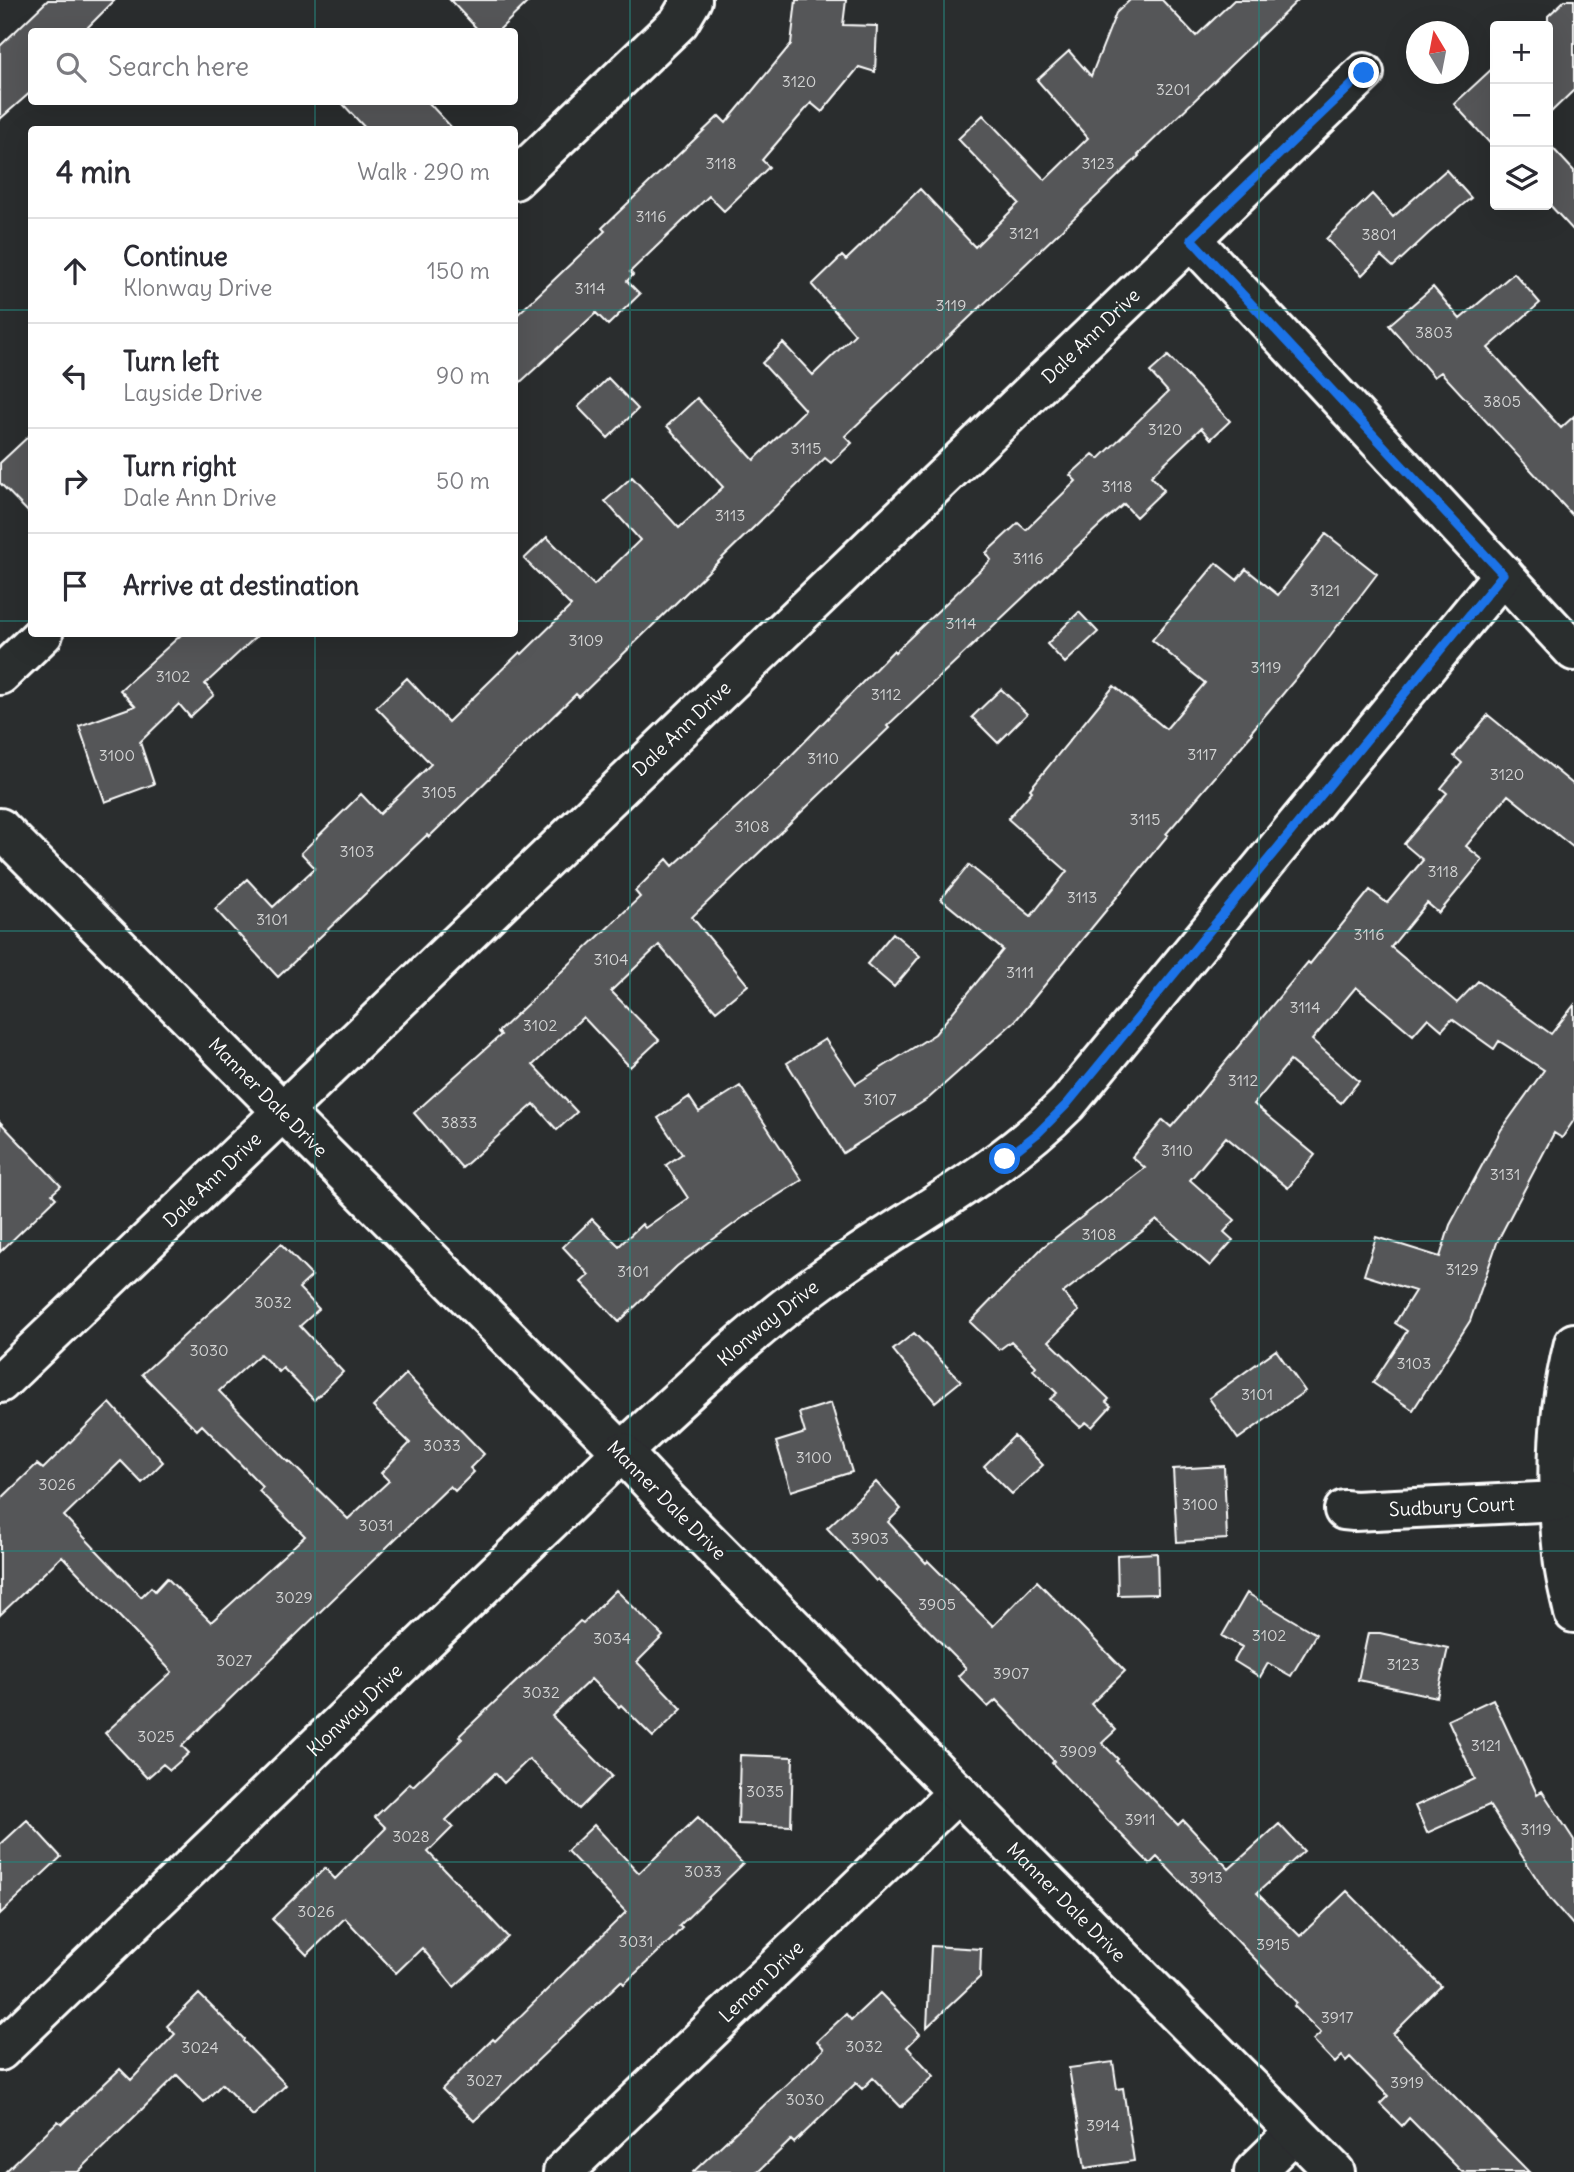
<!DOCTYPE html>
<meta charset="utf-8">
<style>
body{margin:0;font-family:Delius,sans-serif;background:#f7f7f7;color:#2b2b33}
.controls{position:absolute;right:21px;top:21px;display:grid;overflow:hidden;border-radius:7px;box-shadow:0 7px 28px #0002}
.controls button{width:63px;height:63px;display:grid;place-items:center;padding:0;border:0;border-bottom:2px solid #e1e1e2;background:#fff;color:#2b2b33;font:35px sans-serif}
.compass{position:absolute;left:1406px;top:21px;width:63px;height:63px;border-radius:50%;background:#fff;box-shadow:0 7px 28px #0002;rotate:350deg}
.stop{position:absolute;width:21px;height:21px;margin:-16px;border:5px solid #1a73e8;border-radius:50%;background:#fff}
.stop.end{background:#1a73e8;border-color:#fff;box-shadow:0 2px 7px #0008}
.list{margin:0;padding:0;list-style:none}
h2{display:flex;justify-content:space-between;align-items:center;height:91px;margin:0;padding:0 28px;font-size:30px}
h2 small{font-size:23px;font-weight:400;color:#7c7c81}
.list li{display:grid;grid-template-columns:46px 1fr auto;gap:21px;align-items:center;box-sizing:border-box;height:105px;padding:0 28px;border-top:2px solid #e1e1e2}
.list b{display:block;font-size:26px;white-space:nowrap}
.list p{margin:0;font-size:23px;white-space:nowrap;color:#7c7c81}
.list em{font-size:23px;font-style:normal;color:#7c7c81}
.icon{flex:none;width:38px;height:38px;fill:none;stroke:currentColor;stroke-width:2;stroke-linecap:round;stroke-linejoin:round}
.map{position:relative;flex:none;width:1574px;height:2172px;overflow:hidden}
.search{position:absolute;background:#fff;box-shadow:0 7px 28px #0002;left:28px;top:28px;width:490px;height:77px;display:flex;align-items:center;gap:18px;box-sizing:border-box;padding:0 24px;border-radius:7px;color:#7c7c81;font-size:26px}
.panel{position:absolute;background:#fff;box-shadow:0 7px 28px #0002;left:28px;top:126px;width:490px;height:511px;border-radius:7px}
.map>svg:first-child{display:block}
.building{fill:#555758;stroke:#fff;stroke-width:2}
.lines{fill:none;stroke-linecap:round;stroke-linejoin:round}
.street-casing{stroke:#fff;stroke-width:44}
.secondary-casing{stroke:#fff;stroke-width:44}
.street{stroke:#2a2d2e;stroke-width:38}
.secondary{stroke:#2a2d2e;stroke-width:38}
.route{stroke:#1a73e8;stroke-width:9}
.grid{fill:none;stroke:#27847c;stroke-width:2;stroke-opacity:0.55}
.labels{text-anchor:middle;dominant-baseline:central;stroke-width:7;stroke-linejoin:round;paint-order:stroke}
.number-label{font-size:16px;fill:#d4d5d5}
.street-label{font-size:19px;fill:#fff;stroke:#2a2d2e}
</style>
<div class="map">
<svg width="1574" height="2172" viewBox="0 0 1574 2172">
<rect width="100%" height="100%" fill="#2a2d2e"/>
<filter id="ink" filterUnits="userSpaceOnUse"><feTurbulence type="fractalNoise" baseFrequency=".0143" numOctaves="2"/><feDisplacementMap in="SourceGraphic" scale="14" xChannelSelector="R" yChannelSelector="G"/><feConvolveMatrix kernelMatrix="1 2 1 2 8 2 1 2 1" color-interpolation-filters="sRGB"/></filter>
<g filter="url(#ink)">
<!-- building -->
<path class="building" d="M48,0H115L83,32H32V91L0,119V46Z
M450,0H530L497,32H480Z
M796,0H846L843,25L877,26L875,72L859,67L822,112L811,103L762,160L769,167L724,211L709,196L630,272L633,275L627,281L640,294L608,325L596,313L514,388V318L605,231L602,228L719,116L726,123L791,44Z
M1130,0H1162L1196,36L1234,0H1298L1138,155L1139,156L845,436L852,443L831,463L825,458L579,697L576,694L429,837L427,835L278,977L215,909L247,879L273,907L315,868L301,853L361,794L380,814L431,764L376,707L407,678L448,722L520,652L522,654L571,606L524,559L547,537L594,585L640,540L605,501L632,477L679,528L723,487L667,426L697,398L754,460L805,410L762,363L783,343L813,375L855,334L812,285L842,256L846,260L920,189L975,247L1019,203L958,139L983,115L1045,180L1088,138L1037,80L1069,51L1091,76L1116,13Z
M1565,0H1574V90L1548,115V16Z
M1495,66V149L1454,104Z
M341,102H428L454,130H367Z
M1548,143L1574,171V231L1548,203Z
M1446,170L1471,198L1429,233L1393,267L1381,256L1362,275L1326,239L1372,194L1393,217Z
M1514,273L1540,303L1488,348L1561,428L1574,416V517L1441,372L1434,377L1389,325L1433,287L1460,319Z
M1168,356L1230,421L1211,439L1201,428L1151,476L1164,490L1136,517L1124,504L1100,525L887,726L889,728L692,917L748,985L716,1011L659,945L611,991L659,1040L630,1067L583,1017L533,1065L577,1112L557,1130L534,1104L462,1168L414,1113L501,1035L498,1032L640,897L635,891L667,859L673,866L782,765L894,650L895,652L991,560L986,553L1018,523L1026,530L1076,481L1070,475L1093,454L1099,459L1168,392L1150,372Z
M608,378L638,409L608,438L578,407Z
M32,433V516L0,483V463Z
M1326,534L1377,574L1313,658L1251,732L1252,734L1166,834L1168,835L1016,1020L929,1098L843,1153L787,1063L825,1039L856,1084L935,1034L1003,950L941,899L969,865L1031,916L1067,871L1008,819L1032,791L1030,789L1114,686L1166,729L1205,683L1152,640L1216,563L1237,580L1246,569L1278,595Z
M1079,612L1098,632L1065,663L1047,644Z
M182,634H259L205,684L214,695L190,717L179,704L140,742L154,784L105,802L79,726L135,706L120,690Z
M1001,689L1027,714L998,743L972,717Z
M1488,715L1574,785V848L1508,795L1466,846L1483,860L1439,913L1427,903L1391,947L1457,1003L1478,981L1551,1034L1574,1005V1120L1562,1138L1554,1133L1498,1240L1470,1321L1413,1410L1373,1383L1407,1331L1395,1323L1415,1291L1364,1275L1376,1237L1440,1257L1450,1225L1501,1130L1544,1070L1499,1041L1494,1049L1452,1019L1442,1030L1428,1018L1413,1035L1356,987L1312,1040L1359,1081L1341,1103L1290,1061L1254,1104L1315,1155L1288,1188L1226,1137L1190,1180L1235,1220L1224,1232L1233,1240L1210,1266L1157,1220L1063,1293L1079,1311L1049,1341L1109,1399L1106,1402L1111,1406L1092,1427L1086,1422L1080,1427L1050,1399L1057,1393L1033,1370L1036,1366L1011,1341L999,1350L970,1322L1043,1247L1145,1168L1132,1157L1163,1120L1171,1127L1185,1111L1308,962L1310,964L1370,890L1387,903L1423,860L1404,844L1447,793L1441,788L1462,763L1454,756Z
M893,933L920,956L894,987L867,964Z
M740,1086L802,1180L742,1218L677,1266L619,1322L581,1282L589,1275L563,1247L592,1219L619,1246L642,1224L645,1228L688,1198L666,1165L682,1154L658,1118L689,1097L699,1112Z
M0,1122L61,1186L52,1194L56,1198L0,1252Z
M281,1244L312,1276L299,1288L319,1309L300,1326L343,1372L314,1400L283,1368L279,1372L260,1354L219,1391L288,1462L289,1461L348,1519L389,1481L381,1473L410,1443L373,1407L406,1374L484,1454L470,1468L474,1472L455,1491L450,1486L205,1723L182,1746L189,1753L170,1770L163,1764L147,1778L105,1733L172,1672L62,1556L0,1615V1500L37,1464L43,1469L110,1403L163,1462L142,1483L121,1461L64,1516L141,1597L151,1587L155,1591L167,1578L211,1622L305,1536L259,1491L263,1487L202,1425L197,1430L142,1374L228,1296Z
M914,1333L961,1381L935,1402L893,1350Z
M1276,1350L1305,1391L1238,1439L1209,1398Z
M831,1403L852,1472L791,1491L776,1442L805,1433L799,1413Z
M1014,1436L1043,1465L1012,1494L984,1466Z
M1224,1466L1227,1539L1177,1542L1173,1469Z
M876,1482L901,1509L888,1522L926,1563L928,1561L993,1626L1037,1581L1125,1671L1091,1704L1116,1730L1102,1743L1118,1759L1116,1761L1178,1825L1183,1820L1229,1869L1279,1824L1304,1851L1257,1893L1300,1936L1347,1891L1441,1986L1393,2034L1529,2172H1462L1409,2118L1402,2126L1380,2104L1388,2096L1350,2057L1346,2061L1342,2056L1335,2063L1313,2040L1321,2033L1294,2006L1297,2003L1157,1857L1150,1864L1052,1763L1054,1761L996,1700L988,1707L958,1676L966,1668L878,1579L876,1581L827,1528Z
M1157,1553L1158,1594L1118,1595L1117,1555Z
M616,1590L663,1636L637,1662L682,1709L653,1737L621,1705L619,1707L591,1679L552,1716L612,1776L579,1809L529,1759L504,1783L495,1773L446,1820L453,1827L428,1852L508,1937L454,1987L422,1948L396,1973L345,1918L307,1955L272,1919L325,1868L335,1879L386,1828L375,1817L410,1783L413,1786L462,1739L459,1736L480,1716L580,1621L583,1623Z
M1247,1593L1316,1634L1291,1676L1268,1663L1260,1677L1234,1661L1242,1647L1222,1636Z
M1368,1633H1380L1448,1648L1437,1697L1358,1680Z
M1493,1699L1537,1794L1542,1791L1574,1840V1926L1550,1899L1489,1805L1427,1833L1415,1806L1475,1779L1448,1720Z
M740,1755L793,1757L791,1826L738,1824Z
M698,1817L743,1864L679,1926L682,1928L673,1938L624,1984L621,1981L474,2121L442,2089L493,2039L495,2041L626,1912L567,1851L594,1825L639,1873Z
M27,1820L61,1857L0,1914V1845Z
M931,1946L981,1949L980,1977L927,2027Z
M880,1993L920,2034L907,2047L934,2076L901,2107L873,2078L862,2089L856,2083L794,2143L791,2140L758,2172H693L824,2049L817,2041L846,2014L851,2020Z
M199,1994L244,2039L243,2041L286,2085L253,2116L222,2084L204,2102L177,2075L78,2172H5L58,2121L62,2124L120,2069L131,2080L175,2034L167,2026Z
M1113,2062L1117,2089L1123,2088L1134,2161L1085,2168L1069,2068Z"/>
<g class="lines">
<defs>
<g id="street">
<path d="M514,180L679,22L692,0"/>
<path d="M1191,239L1574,651"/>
<path d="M0,675L43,634"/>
<path id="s1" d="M0,828L622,1452C686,1393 749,1332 820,1281C902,1221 994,1177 1067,1104L1503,574"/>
<path d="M1574,1343C1557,1411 1555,1485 1563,1554C1564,1574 1570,1594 1574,1613"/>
<path id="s2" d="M0,1383L1364,73"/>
<path id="s3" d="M1344,1510L1354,1511L1560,1501"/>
<path id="s4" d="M563,2172L958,1792"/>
<path d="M1254,2172L1295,2132"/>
</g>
<g id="secondary">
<path id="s5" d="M0,2051L622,1452L668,1501L1335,2172"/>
</g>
</defs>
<!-- street casing -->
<use href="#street" class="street-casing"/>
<!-- secondary casing -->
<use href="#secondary" class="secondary-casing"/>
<!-- street -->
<use href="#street" class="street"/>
<!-- secondary -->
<use href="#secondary" class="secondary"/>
</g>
</g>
<g class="lines" filter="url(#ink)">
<!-- route -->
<path class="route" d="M1005,1159L1038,1133L1067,1104L1503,574L1191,239L1364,73"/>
</g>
<!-- grid -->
<path class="grid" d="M315,0V32M630,0V2172M944,0V2172M1259,0V2172M315,102V130M0,310H32M514,310H1574M0,621H32M514,621H1574M315,634V2172M0,931H1574M0,1241H1574M0,1551H1574M0,1862H1574"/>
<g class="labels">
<!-- number labels -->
<g class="number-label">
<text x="799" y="81">3120</text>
<text x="1173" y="89">3201</text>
<text x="721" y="163">3118</text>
<text x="1098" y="163">3123</text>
<text x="651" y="216">3116</text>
<text x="1024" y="233">3121</text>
<text x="1379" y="234">3801</text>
<text x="590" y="288">3114</text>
<text x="951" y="305">3119</text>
<text x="1434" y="332">3803</text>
<text x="1502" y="401">3805</text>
<text x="1165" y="429">3120</text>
<text x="806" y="448">3115</text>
<text x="1117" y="486">3118</text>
<text x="730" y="515">3113</text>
<text x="1028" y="558">3116</text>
<text x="1325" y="590">3121</text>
<text x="961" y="623">3114</text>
<text x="586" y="640">3109</text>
<text x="1266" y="667">3119</text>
<text x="173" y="676">3102</text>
<text x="886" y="694">3112</text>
<text x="1202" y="754">3117</text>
<text x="117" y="755">3100</text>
<text x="823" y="758">3110</text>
<text x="1507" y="774">3120</text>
<text x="439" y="792">3105</text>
<text x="1145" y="819">3115</text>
<text x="752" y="826">3108</text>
<text x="357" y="851">3103</text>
<text x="1443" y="871">3118</text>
<text x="1082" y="897">3113</text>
<text x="272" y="919">3101</text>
<text x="1369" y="934">3116</text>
<text x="611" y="959">3104</text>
<text x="1020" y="972">3111</text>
<text x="1305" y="1007">3114</text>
<text x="540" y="1025">3102</text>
<text x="1243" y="1080">3112</text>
<text x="880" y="1099">3107</text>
<text x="459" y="1122">3833</text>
<text x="1177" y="1150">3110</text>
<text x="1505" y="1174">3131</text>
<text x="1099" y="1234">3108</text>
<text x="1462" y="1269">3129</text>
<text x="633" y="1271">3101</text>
<text x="273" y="1302">3032</text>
<text x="209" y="1350">3030</text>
<text x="1414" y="1363">3103</text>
<text x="1257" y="1394">3101</text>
<text x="442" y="1445">3033</text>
<text x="814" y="1457">3100</text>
<text x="57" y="1484">3026</text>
<text x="1200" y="1504">3100</text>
<text x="376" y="1525">3031</text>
<text x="870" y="1538">3903</text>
<text x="294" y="1597">3029</text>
<text x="937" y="1604">3905</text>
<text x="1269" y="1635">3102</text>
<text x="612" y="1638">3034</text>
<text x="234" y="1660">3027</text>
<text x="1403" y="1664">3123</text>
<text x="1011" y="1673">3907</text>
<text x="541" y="1692">3032</text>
<text x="156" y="1736">3025</text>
<text x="1486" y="1745">3121</text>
<text x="1078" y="1751">3909</text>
<text x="765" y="1791">3035</text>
<text x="1140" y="1819">3911</text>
<text x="1536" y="1829">3119</text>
<text x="411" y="1836">3028</text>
<text x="703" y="1871">3033</text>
<text x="1206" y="1877">3913</text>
<text x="316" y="1911">3026</text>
<text x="636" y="1941">3031</text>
<text x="1273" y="1944">3915</text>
<text x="1337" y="2017">3917</text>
<text x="864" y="2046">3032</text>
<text x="200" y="2047">3024</text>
<text x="484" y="2080">3027</text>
<text x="1407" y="2082">3919</text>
<text x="805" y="2099">3030</text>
<text x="1103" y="2125">3914</text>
</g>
<!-- street labels -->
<g class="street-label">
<text stroke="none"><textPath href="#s2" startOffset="1512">Dale Ann Drive</textPath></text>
<text stroke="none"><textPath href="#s2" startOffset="945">Dale Ann Drive</textPath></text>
<text stroke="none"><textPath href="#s1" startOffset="380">Manner Dale Drive</textPath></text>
<text stroke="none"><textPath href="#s2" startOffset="294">Dale Ann Drive</textPath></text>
<text stroke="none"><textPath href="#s1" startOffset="1076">Klonway Drive</textPath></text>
<text transform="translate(667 1500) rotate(45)">Manner Dale Drive</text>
<text stroke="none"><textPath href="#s3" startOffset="108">Sudbury Court</textPath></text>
<text stroke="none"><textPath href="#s5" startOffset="492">Klonway Drive</textPath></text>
<text stroke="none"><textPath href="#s5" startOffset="1496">Manner Dale Drive</textPath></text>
<text stroke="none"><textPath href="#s4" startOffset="275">Leman Drive</textPath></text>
</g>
</g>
</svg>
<div class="controls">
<button>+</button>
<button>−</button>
<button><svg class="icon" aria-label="layers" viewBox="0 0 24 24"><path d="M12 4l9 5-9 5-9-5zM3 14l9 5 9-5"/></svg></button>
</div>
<svg class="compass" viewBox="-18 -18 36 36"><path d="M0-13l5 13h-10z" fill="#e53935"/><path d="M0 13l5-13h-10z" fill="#7c7c81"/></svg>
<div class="stop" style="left:1005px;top:1159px"></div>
<div class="stop end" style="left:1364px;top:73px"></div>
<div class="search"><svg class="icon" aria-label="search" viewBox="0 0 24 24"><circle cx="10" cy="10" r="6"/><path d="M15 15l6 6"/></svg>Search here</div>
<section class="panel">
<h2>4 min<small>Walk · 290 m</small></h2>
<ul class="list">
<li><svg class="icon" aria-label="ahead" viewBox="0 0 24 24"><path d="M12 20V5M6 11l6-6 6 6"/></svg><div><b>Continue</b><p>Klonway Drive</p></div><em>150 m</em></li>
<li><svg class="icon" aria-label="left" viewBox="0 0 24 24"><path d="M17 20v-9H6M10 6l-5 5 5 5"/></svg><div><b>Turn left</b><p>Layside Drive</p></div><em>90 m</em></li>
<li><svg class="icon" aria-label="right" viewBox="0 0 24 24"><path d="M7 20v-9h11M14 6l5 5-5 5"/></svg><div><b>Turn right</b><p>Dale Ann Drive</p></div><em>50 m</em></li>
<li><svg class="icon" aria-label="arrive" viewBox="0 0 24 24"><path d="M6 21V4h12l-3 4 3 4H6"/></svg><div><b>Arrive at destination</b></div></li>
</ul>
</section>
</div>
